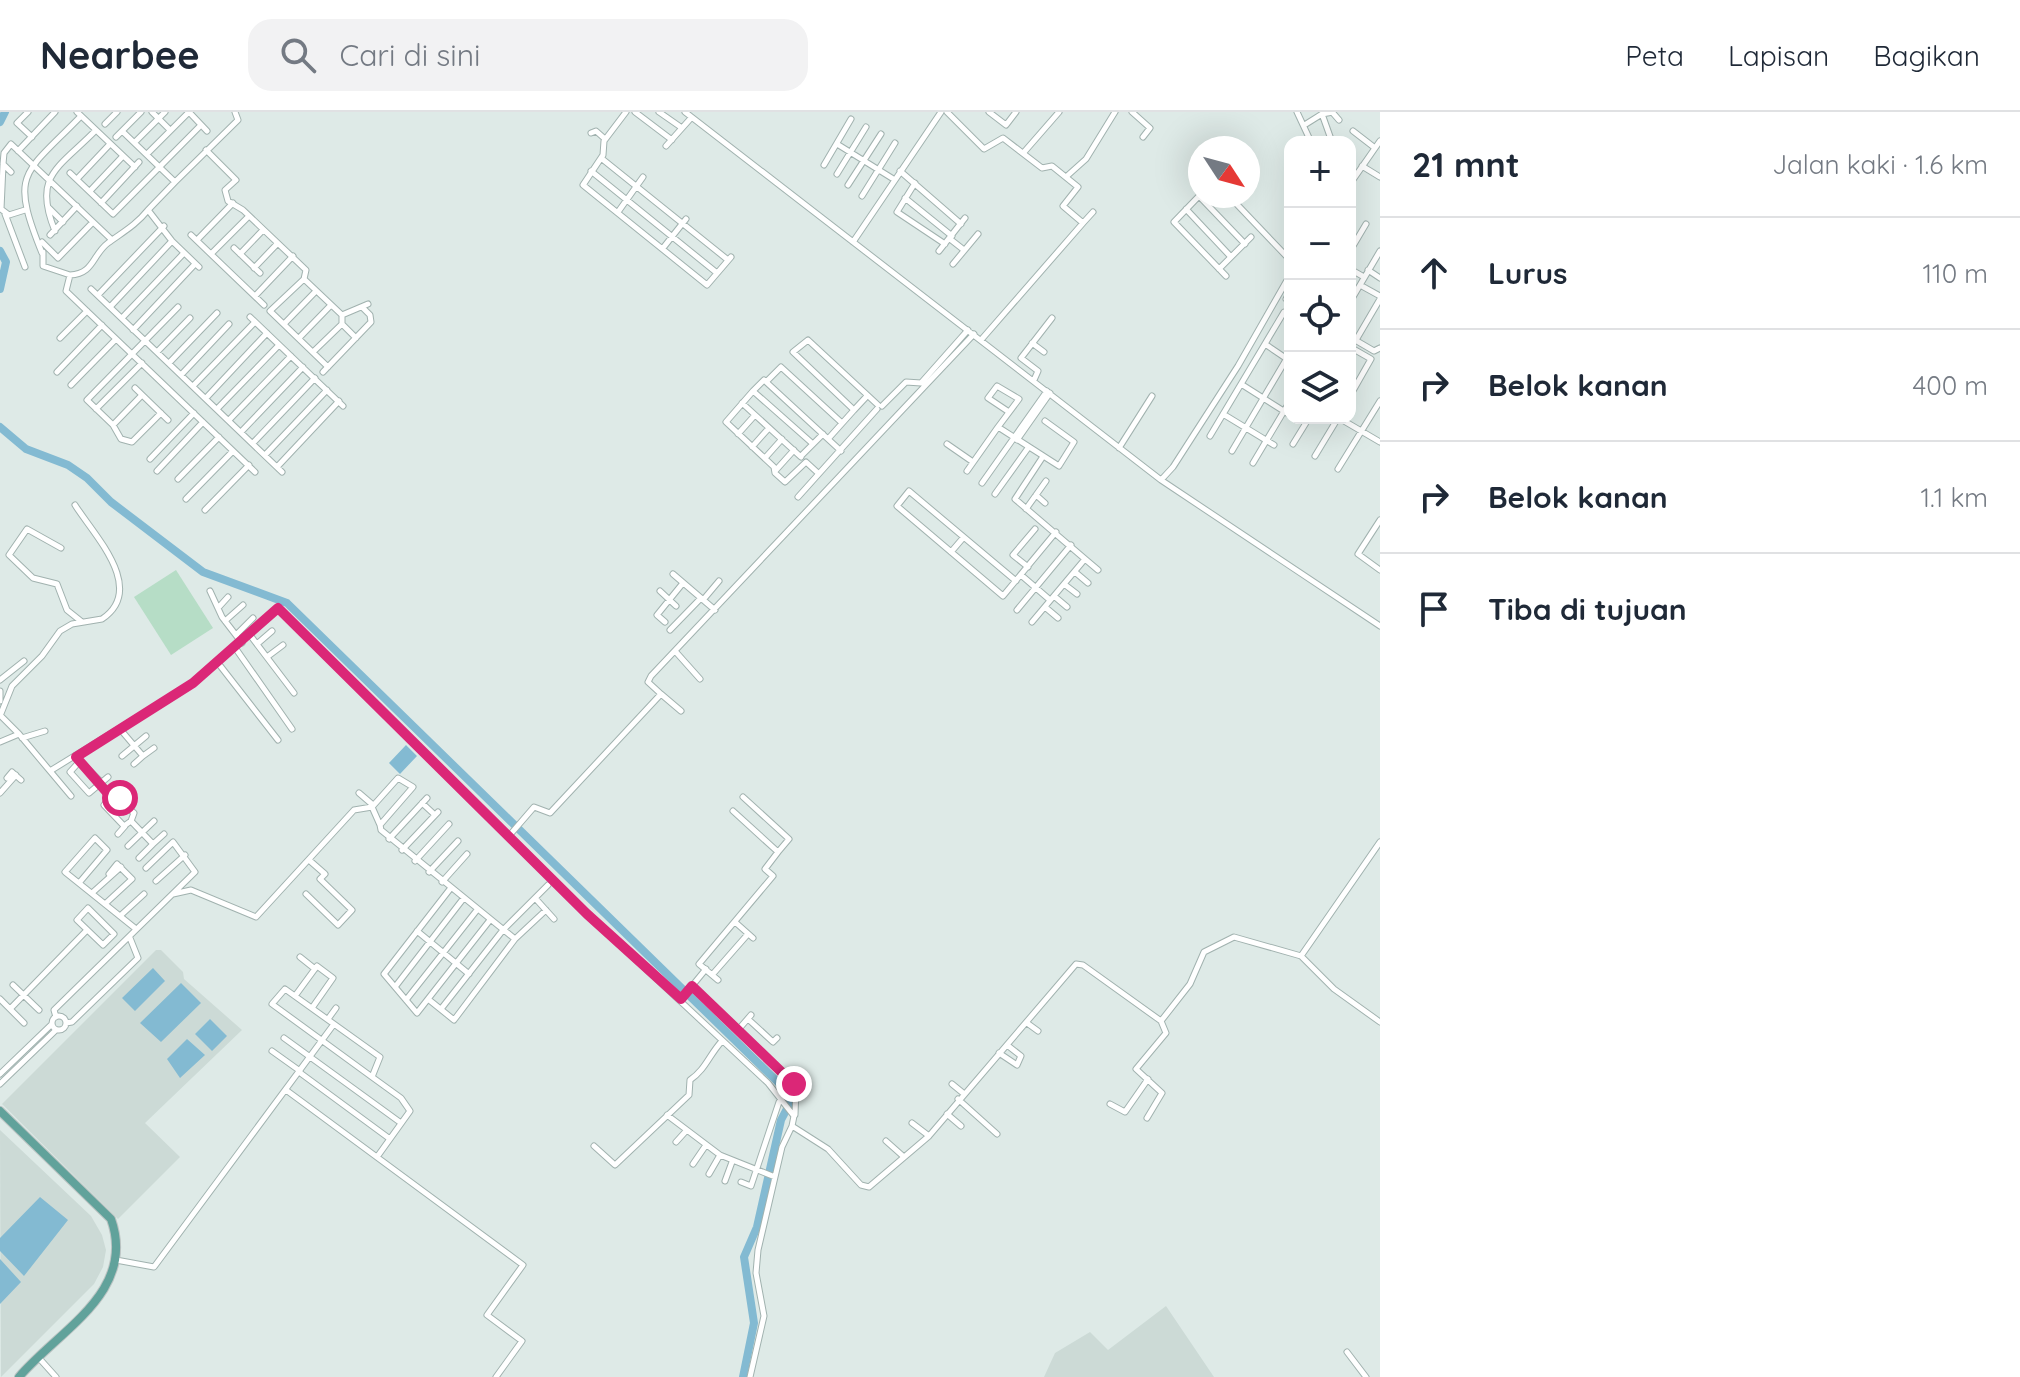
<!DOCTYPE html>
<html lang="id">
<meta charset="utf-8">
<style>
body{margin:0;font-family:Quicksand,sans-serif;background:#f2f2f3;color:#1f2937}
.controls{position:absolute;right:24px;top:24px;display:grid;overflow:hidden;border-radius:16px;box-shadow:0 8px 32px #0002}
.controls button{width:72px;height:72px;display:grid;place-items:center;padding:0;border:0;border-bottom:2px solid #e0e1e3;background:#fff;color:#1f2937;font:40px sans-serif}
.compass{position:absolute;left:1188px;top:24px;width:72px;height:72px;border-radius:50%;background:#fff;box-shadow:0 8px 32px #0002;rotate:126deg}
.stop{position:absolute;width:24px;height:24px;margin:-18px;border:6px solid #db2777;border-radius:50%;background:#fff}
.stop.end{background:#db2777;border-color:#fff;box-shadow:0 2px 8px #0008}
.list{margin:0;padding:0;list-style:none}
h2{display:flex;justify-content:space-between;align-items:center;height:104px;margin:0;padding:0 32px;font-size:34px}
h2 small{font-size:26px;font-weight:400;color:#747a83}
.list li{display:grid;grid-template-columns:52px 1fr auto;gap:24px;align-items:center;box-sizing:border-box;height:112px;padding:0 32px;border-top:2px solid #e0e1e3}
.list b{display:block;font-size:30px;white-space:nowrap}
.list em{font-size:26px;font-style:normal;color:#747a83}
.icon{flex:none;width:44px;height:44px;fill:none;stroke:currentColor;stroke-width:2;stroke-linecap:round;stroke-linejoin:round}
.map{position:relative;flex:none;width:1380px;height:1265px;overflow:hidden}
header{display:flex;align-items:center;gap:48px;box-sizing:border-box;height:112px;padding:0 40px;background:#fff;border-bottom:2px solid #e0e1e3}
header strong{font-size:38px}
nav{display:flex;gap:44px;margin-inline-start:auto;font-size:28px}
.search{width:560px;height:72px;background:#f2f2f3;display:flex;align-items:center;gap:20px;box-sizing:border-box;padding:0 28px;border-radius:24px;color:#747a83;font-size:30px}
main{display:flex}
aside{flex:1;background:#fff}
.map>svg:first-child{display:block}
.built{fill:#ccdad6}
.green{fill:#b6ddc6}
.water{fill:#83bad2}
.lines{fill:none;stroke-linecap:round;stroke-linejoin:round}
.river{stroke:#83bad2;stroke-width:8}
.street-casing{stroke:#a1b2af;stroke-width:7}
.primary-casing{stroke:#bcc4c3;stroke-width:10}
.street{stroke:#fff;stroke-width:5}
.primary{stroke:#61a29b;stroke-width:8}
.route{stroke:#db2777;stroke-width:10}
</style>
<header>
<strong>Nearbee</strong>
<div class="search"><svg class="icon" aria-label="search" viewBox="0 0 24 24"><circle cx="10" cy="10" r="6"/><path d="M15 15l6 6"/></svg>Cari di sini</div>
<nav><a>Peta</a><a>Lapisan</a><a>Bagikan</a></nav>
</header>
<main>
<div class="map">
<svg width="1380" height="1265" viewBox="0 0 1380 1265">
<rect width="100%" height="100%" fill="#deeae7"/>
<!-- built -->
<path class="built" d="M156,838H161L183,860L184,867L242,918L145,1011L180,1045L118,1107L2,992Z
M0,1018L91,1104L102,1123L106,1138L103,1155L94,1172L1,1265Z
M1166,1194L1214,1265H1044L1055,1241L1090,1220L1108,1238Z"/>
<!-- green -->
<path class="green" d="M176,458L213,516L171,543L134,485Z"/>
<!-- water -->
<path class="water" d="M406,633L417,644L400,662L389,651Z
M153,856L165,869L135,899L122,886Z
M181,871L201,891L161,930L140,911Z
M210,907L227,924L212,939L195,922Z
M187,927L205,943L180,966L167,947Z
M40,1085L68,1108L24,1164L0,1139V1126Z
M0,1147L21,1170L0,1192Z"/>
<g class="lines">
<!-- river -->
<path class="river" d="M0,10L5,0
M0,139L6,150L0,177
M0,315L26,337L68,353L87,366L111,390L203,460L287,491L787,979L790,991L781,1008L757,1115L744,1145L754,1211L743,1265"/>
<defs>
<path id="street" d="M28,0L17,11L32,25
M77,0L135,55
M152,0L170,18
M626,0L604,29L603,43L583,73L707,173L731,145
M635,0L672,28
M659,0L682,16
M685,0L1161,368L1380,514
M947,0L984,37L1003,26L1042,56L1052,54L1078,75L1063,94L1083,111L981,228
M989,0L1006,13L1016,0
M1132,0L1150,16L1143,25
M1297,0L1311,30
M1333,1L1339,8
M105,12L117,0
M1306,12L1322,2
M122,19L175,70L148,98L172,129L199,155
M1353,19L1375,36
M591,21L596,19L605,27
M116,25L141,0
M135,30L165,0
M1332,30L1322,2L1333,0
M837,32L895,68
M666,34L691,6
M206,38L236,68L225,78L228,89L243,98L306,158L304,167
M18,39L55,0
M1025,39L1059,0
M147,42L189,0L207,19
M601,46L728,148
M3,53L1,97L9,103L25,98
M824,53L851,7
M1362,54L1380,65
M591,59L717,161
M900,59L961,112
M11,60L3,52L4,41L11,32L112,128
M70,61L113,102L201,13
M837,62L866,15
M1067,64L1086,47L1115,0
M77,67L110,32
M175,70L238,8L235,0
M915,71L897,100L945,132
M1350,72L1380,29
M848,73L881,22
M90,79L123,44
M1200,83L1174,110L1226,164
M862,84L895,31
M1199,84L1245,132
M1229,84L1290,148
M905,86L952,124
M101,91L139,50
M48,95L63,110
M1186,97L1231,145
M148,98C136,113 123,120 108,131C92,143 94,162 70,163L66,179L255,360
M618,100L643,65
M5,102L25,155
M1083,111L1093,100
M55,119C32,63 59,56 96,18
M50,123L77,94
M191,123L264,193
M950,127L964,138
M197,128L233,91
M42,130L58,146L93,110
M853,130L941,0
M234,136L260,161
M663,136L686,107
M939,139L965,106
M1350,139L1366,112
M43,140V154L70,163
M42,141C9,59 24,63 81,4
M211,142L248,105
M240,142L263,118
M953,152L978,122
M254,156L277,132
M1219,157L1251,125
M1350,157L1364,165
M1368,158L1380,166
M304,167L270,199L328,255
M304,167L342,203V212L356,226
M1360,173L1380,184
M91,177L282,360
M1290,179L1286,187L1290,190
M98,183L164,114
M255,184L293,144
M1350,190L1380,139
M110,195L172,129
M342,203L368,192
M250,205L343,294
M122,206L184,141
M284,212L316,179
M133,218L195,152
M1350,225L1374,239L1380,236
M60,226L87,199
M299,226L331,193
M1356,228L1380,187
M1032,231L1044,240
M1265,232L1290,249
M1350,235L1371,247L1350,284
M157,240L190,206
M313,240L342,212
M169,251L217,201
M57,260L102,213
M323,260L371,210L370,203L362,195
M181,263L229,212
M1034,268L1038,259L1021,246L1052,206
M767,269L781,255L842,311
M1241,272L1290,303
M71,273L116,227
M193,274L255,210
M135,276L168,308
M753,279L726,310L774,355L775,361L785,370L806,350L818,361
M867,284L854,298L793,240L808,228L878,293
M206,286L267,221
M742,291L801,345
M882,294L906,270L921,271L968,218
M96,297L142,251
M217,297L279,233
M1009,300L988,286L997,274L1019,287L998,315L1059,354L1074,330L1045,309
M161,301L132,330L121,327L113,313L87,288L178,195
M1223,302L1274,333
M1328,306L1335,310
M1339,306L1380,330
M229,308L291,244
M113,313L142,283
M241,320L303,255
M738,322L755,303
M1210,324L1284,200H1290
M1017,328L1050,281
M253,331L315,266
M813,332L753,279L764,268L828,327
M947,332L973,350
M1293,332L1309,306
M752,335L769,316
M1119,336L1152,284
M841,339L828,327L854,298
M1232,339L1290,241
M265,343L327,278
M801,344L823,322
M1315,344L1338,306
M765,346L782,327
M150,347L194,301
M1253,351L1290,289
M277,355L339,289
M1338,357L1380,289
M776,358L794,338
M157,359L203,310
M967,359L998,315
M178,367L219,325
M1161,368L1173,355L1238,254L1290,163
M982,371L1047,279
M995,382L1028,336
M1036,383L1045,391
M798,385L877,297
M186,387L233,339
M1026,397L1046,369
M205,398L249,353
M1380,408L1358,442L1380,458
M61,436L27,417L9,443L33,466L57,472L67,498L82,510
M951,440L963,426
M1085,447L1098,458
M1028,455L1013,443L1035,417
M1075,460L1088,471
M673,462L715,498
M1021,463L1050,488
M1016,469L909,379L897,394L1003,484L1056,420
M1064,472L1077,482
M210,479L222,505L242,531
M660,479L676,494
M1054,484L1067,495
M703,488L719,469
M1045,495L1058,506
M218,496L228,485
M1017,498L1071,433
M225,509L243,493
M665,510L657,503L683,471
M1032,510L1085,447L1015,387L1042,346
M670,518L701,486
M236,523L253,506
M250,523L294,581
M257,532L272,519
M236,537L292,617
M675,539L700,567
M267,545L283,533
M218,551L278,628
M0,568L24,549
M0,579V589
M661,582L681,599
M0,603L19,622
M0,604L12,574L42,544L60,519L72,512L102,507C147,477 94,423 75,393
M120,617L143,644L154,636
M22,626L45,619
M0,630L19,622L50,659L193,571L278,496L587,802L768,971L794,1004L792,1014
M122,644L146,624
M80,649L70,660L89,681L108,665
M80,649L102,671
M134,652L143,644
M50,659L71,684
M7,666L12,660L21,668
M100,673L134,701L131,709L153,732L164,722
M0,681L16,663
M359,681L373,693
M111,685L104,693L124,714L131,709
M422,691L435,703
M372,695L380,713
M733,699L778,740L789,727L743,685
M118,722L125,714
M508,725L534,695L550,701L661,582L648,570L651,564L974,222
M389,727L427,686
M128,734L154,709
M402,738L438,700
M139,746L153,732
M415,749L449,712
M429,760L458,729
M156,769L185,743
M442,770L467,742
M79,771L107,738L95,726L65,760L136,817
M450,777L384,862L417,901L490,808
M92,781L121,755
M173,782L191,778L256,805L354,698L372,695L398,666L413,675L380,713L381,718L515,827
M306,782L338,813L352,798L320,767L325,762L309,748
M535,786L554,807
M105,792L132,767L117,752L109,762
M88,796L114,822L103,833L77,808Z
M120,804L144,782
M735,810L753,826
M417,819L469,862
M1301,844L1380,730
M300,845L315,857
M706,857L692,874L738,918
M712,863L748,822
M718,868L699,852L773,764L765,757L778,740
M13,873L39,898
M395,875L463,787
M285,877L380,945L372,965L272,892Z
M295,884L317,854L333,866L312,896
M0,887L24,911
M428,887L454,908L515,827L546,798
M681,887L692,874
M406,888L477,798
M10,897L87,818
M441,897L503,818L548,773
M751,903L738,918L796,975L795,1003
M52 911a7 7 0 1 1 14 0a7 7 0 1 1-14 0Z
M56,905L54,898L195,760L173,730L146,756
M328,907L336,896
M748,907L773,930L777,926
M66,911L72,910L138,846L130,826
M1027,911L1038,919
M284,926L401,1011
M272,939L300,959
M999,941L1017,953L1021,944L1007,933
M299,960L390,1027
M0,962L52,912
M372,965L401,986L410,999L377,1045
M0,972L56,918
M952,972L963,981
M286,978L523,1153L487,1203L522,1229L496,1265
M958,987L997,1022
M1110,992L1125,1000L1148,967
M947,1002L961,1014
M667,1003L720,1043L775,1065
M1147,1006L1162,981L1136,957L1166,921L1161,909
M912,1011L929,1024
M886,1029L904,1045
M676,1030L686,1019
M594,1034L615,1053L689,983L690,968C706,957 709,943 722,929
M693,1052L706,1033
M709,1062L720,1043
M725,1069L732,1050
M741,1070L751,1074L779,990
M116,1148L154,1155L334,912
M1347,1240L1366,1265
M38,1245L56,1265
M750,1265L764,1204L756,1161L758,1138L782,1035L792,1014L828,1037L861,1073L869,1075L929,1024L1076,852L1083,853L1161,909L1190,872L1204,840L1234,825L1301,844L1334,877L1380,910"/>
<path id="primary" d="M0,999L111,1107C137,1180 59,1218 19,1265"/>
</defs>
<!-- street casing -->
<use href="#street" class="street-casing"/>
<!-- primary casing -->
<use href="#primary" class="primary-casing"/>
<!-- street -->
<use href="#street" class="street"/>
<!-- primary -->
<use href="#primary" class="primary"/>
</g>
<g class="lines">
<!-- route -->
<path class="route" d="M120,686L115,682L111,685L76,645L193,571L278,496L587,802L681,887L692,874L794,972"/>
</g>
</svg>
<div class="controls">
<button>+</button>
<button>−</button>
<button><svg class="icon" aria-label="locate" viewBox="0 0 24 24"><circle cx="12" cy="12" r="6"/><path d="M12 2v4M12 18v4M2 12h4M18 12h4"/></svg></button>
<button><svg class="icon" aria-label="layers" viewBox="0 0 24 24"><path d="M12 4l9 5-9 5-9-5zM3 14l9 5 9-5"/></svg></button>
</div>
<svg class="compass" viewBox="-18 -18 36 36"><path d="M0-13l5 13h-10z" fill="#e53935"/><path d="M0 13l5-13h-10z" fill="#747a83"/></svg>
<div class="stop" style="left:120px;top:686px"></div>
<div class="stop end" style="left:794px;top:972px"></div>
</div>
<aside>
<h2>21 mnt<small>Jalan kaki · 1.6 km</small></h2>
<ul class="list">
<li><svg class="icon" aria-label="ahead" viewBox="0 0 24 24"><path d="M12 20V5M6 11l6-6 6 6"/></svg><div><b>Lurus</b></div><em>110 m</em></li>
<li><svg class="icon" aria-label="right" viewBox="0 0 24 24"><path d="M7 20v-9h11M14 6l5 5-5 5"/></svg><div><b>Belok kanan</b></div><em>400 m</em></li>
<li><svg class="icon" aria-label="right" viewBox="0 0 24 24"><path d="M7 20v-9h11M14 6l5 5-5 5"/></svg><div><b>Belok kanan</b></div><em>1.1 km</em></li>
<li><svg class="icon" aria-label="arrive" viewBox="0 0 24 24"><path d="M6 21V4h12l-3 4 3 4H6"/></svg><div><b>Tiba di tujuan</b></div></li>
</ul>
</aside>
</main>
